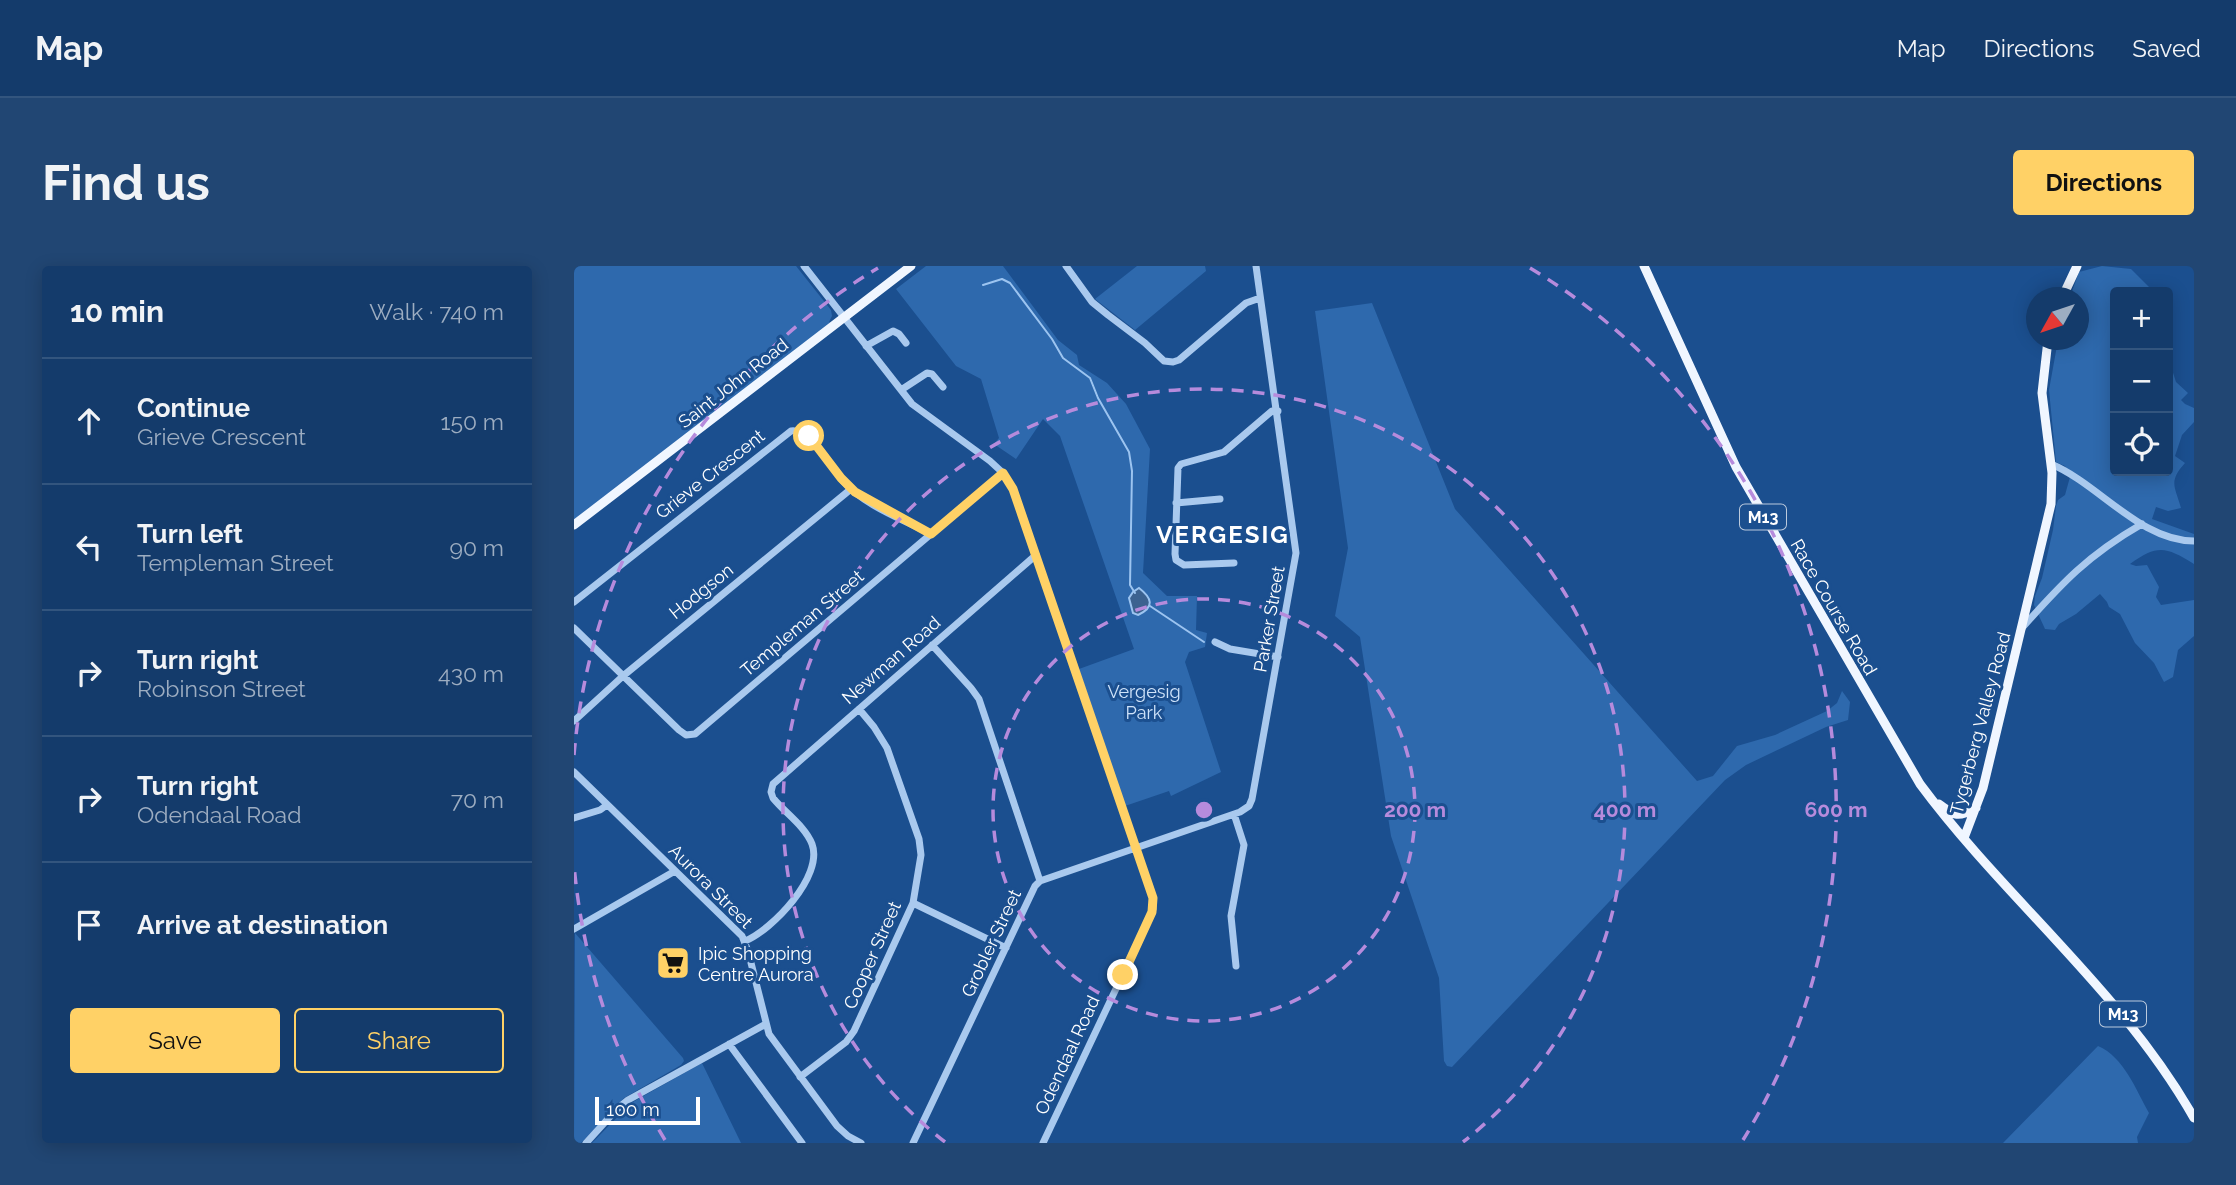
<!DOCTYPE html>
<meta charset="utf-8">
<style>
body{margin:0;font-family:Raleway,sans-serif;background:#214673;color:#f1f3f6}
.controls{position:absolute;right:21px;top:21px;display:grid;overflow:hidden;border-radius:7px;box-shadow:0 4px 18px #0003}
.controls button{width:63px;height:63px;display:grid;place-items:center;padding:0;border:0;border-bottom:2px solid #33557e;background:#143b6b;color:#f1f3f6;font:35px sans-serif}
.compass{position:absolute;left:1452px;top:21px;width:63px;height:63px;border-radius:50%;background:#143b6b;box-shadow:0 4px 18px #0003;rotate:230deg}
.scale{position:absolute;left:21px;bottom:18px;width:105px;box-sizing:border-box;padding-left:7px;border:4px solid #fff;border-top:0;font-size:19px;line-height:24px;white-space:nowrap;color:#fff;-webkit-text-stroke:5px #1b4f8f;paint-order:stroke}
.stop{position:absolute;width:21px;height:21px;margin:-16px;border:5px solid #ffd166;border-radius:50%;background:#fff}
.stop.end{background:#ffd166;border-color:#fff;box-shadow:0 2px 7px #0008}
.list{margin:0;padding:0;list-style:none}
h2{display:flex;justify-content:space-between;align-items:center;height:91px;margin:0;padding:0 28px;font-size:30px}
h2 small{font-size:23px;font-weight:400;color:#9dadc1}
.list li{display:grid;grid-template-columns:46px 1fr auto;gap:21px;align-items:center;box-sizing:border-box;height:126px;padding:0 28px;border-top:2px solid #33557e}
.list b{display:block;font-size:26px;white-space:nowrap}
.list p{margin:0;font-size:23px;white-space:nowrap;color:#9dadc1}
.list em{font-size:23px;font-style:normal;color:#9dadc1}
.actions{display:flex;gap:14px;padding:21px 28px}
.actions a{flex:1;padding:16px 0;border:2px solid #ffd166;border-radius:7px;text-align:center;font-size:24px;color:#ffd166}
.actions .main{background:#ffd166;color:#111}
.icon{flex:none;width:38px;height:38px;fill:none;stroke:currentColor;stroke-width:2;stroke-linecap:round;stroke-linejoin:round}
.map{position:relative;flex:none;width:1620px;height:877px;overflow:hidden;border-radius:7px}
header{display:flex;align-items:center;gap:42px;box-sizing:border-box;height:98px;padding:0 35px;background:#143b6b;border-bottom:2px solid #33557e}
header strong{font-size:33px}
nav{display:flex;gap:38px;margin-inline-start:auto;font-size:24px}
.intro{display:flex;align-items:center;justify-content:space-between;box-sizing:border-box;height:168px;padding:0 42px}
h1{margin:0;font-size:49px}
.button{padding:18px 32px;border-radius:7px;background:#ffd166;color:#111;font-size:24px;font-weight:700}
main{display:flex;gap:42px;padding:0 42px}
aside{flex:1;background:#143b6b;border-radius:7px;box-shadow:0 4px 18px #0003}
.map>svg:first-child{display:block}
.green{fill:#2e69ad}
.water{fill:#3c6290;stroke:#9cc4f0;stroke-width:2}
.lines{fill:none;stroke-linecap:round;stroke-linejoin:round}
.stream{stroke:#9cc4f0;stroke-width:2}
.minor{stroke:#a9c9ee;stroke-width:7}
.major{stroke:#f0f6ff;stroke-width:9}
.route{stroke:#ffd166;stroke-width:9}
.ring{fill:none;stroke:#b68bdc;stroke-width:3.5;stroke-dasharray:12 9}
.labels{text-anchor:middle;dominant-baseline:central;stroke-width:6;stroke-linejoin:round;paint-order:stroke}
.shield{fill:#1b4f8f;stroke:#bbcadd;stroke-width:2}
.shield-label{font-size:16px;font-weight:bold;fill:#fff}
.street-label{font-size:18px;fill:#fff;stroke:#1b4f8f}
.park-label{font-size:18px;fill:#cfe3fa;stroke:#1b4f8f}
.poi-label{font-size:18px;fill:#fff;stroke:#1b4f8f;text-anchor:start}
.district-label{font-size:24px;font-weight:bold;letter-spacing:2px;fill:#fff;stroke:#1b4f8f}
.centre{fill:#b68bdc;stroke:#1b4f8f;stroke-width:3.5}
.ring-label{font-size:21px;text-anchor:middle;font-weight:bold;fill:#b68bdc;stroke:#1b4f8f;stroke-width:6;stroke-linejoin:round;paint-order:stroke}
</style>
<header>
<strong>Map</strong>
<nav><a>Map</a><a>Directions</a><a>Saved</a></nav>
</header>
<div class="intro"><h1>Find us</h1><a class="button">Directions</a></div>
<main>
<aside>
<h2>10 min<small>Walk · 740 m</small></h2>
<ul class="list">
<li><svg class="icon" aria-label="ahead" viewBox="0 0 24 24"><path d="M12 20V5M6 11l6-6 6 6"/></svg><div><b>Continue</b><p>Grieve Crescent</p></div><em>150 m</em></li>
<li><svg class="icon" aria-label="left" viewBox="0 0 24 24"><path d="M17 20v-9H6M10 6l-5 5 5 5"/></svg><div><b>Turn left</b><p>Templeman Street</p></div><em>90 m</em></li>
<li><svg class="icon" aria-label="right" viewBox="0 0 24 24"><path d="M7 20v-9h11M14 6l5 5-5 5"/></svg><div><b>Turn right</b><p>Robinson Street</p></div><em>430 m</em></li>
<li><svg class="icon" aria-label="right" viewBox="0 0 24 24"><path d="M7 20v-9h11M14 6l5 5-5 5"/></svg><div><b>Turn right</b><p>Odendaal Road</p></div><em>70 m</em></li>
<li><svg class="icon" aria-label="arrive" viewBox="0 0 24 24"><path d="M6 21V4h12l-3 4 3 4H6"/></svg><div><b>Arrive at destination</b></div></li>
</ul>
<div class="actions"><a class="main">Save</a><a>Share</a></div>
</aside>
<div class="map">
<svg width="1620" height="877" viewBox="0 0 1620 877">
<rect width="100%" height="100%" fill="#1b4f8f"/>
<!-- green -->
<path class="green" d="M0,0H222L257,44L258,50L255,56L257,57L0,254Z
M352,0H429L484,74L503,89L505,99L533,117L552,138L576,183L569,307L593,330H623L622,364L633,367L631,381L615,386L611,396L647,506L597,530L595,525L551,540L505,403L560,383L486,170L469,153L442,193L420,178L425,172L407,113L382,100L322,23Z
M563,0H631L632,5L561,64L521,33Z
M1528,0L1557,3L1580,26H1541V205H1594V91L1602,116L1614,127L1607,134L1611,138L1620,142V156L1608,169L1601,190L1611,197C1594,216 1601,220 1607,242L1594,245L1582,241L1578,253L1620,268V298C1592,281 1584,278 1556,298L1562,300L1573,299L1585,321L1582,331L1587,339L1620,334V370L1604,384L1599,411L1590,416L1580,397L1561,377L1546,348L1535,341L1533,336L1526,328L1502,348L1485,358L1481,364L1471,363L1460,339L1461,330L1468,312L1479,264L1482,240L1484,234L1491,229L1496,211L1491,200L1482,196L1475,124L1484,74H1504V32L1496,31L1505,6Z
M798,37L881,243L1123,515L1139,510L1163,480L1201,469L1253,445L1263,437L1268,425L1276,436L1274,454L1252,461L1172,499L1151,514L878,801L873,800L870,795L865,712L817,570L786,371L761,350L774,282L741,45Z
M1,667L109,792L110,795L107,799L50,832L7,877H0Z
M1524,780C1550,791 1562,824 1575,847L1563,871L1564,877H1429Z
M128,797L167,877H18L57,837Z"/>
<!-- water -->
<path class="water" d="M565,322C578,332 581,341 564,349L559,347L555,332L559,326Z"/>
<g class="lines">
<!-- stream -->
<path class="stream" d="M409,19L428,13L436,17L478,73L489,92L516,112L524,132L555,186L558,205L556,319L561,327
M576,340L630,376"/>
<!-- minor -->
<path class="minor" d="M230,0L338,138L416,195L429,207L439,223L579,632V643L576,651L469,877
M492,0L518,36L534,49L571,77L590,95L599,96L605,94L672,37L686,32
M292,80L319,65L325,68L332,77
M327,124L353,107L358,108L369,121
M1477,198C1525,218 1566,275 1620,275
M602,237L646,233
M660,297L610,299L602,294L601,288L604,202L607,198L650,186L698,145H704
M0,336L217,165C237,162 257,201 269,215C291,240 328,253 357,268
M0,362L105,464L112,469L121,468L429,207
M1448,362C1488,317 1514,289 1568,258
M641,376L656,383L704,391
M358,379L397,422L405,433L466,615
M0,455L49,410L277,223
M0,506L168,670L174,685L195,768L263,860L274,870L287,877
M660,548L670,579L657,650L662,700
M0,552L26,544L33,539
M466,615L666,546L675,540L678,533L722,287L682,0
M339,637L432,682
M0,663L101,605
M171,675C198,664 250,610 238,578C231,560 211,547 199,532L197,526L199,518L462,289
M155,778L228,877
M226,811L272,776L280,765L339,637L347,589L345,573L313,482L300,461L285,443
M12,877L43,843L54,834L192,758
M339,877L461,620L466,615"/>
<!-- major -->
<path class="major" d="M1070,0L1162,201L1346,518C1432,634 1548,725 1620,852
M1488,32L1503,0
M0,259L337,0
M1365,538C1381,550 1384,552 1402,542
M1390,572L1409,522L1477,238L1478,207L1468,127L1474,74"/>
</g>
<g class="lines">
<!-- route -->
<path class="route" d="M235,170L267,212L281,226L357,268L429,207L439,223L579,632L578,646L549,709"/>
</g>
<!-- distance rings -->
<g class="ring">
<circle cx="630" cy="544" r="211"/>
<path d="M371 876A421 421 0 1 1 889 876"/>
<path d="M91 874A632 632 0 0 1 0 599M0 489A632 632 0 0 1 304 2M956 2A632 632 0 0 1 1169 874"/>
</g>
<!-- icons -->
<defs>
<symbol id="supermarket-square" viewBox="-11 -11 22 22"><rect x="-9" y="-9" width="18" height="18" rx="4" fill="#ffd166" stroke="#1b4f8f"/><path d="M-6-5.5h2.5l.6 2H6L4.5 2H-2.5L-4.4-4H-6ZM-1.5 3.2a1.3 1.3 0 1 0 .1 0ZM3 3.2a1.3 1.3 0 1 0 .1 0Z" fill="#111"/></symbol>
</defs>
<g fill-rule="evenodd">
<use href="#supermarket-square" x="80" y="678" width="38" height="38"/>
</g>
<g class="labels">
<!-- shield labels -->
<g class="shield">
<rect x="1166" y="238.5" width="46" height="25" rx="5"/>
<rect x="1526" y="735.5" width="46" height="25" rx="5"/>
</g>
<g class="shield-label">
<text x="1189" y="251">M13</text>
<text x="1549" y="748">M13</text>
</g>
<!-- street labels -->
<g class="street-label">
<text transform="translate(159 117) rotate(-38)">Saint John Road</text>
<text transform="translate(136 208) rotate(-38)">Grieve Crescent</text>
<text transform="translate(127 325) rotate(-39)">Hodgson</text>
<text transform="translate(1260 341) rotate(60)">Race Course Road</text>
<text transform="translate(695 353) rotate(-80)">Parker Street</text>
<text transform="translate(228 357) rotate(-40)">Templeman Street</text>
<text transform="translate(317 394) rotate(-41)">Newman Road</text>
<text transform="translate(1406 457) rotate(-75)">Tygerberg Valley Road</text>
<text transform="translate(137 620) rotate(45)">Aurora Street</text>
<text transform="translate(417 677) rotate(-65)">Grobler Street</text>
<text transform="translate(298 689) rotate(-66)">Cooper Street</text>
<text transform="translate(493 789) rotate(-65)">Odendaal Road</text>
</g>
<!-- park labels -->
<g class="park-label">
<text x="570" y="425">Vergesig<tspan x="570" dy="21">Park</tspan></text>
</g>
<!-- poi labels -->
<g class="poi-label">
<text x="124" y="687">Ipic Shopping<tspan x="124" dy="21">Centre Aurora</tspan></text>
</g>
<!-- district labels -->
<g class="district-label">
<text x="649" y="268">VERGESIG</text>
</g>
</g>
<circle cx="630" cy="544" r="10" class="centre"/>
<g class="ring-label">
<text x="841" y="551">200 m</text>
<text x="1051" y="551">400 m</text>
<text x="1262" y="551">600 m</text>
</g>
</svg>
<div class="controls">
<button>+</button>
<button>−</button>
<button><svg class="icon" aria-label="locate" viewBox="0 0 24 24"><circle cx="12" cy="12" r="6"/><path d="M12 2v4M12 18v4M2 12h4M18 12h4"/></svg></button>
</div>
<svg class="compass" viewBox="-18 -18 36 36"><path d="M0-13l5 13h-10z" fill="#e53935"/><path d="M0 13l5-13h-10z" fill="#9dadc1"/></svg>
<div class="scale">100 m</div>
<div class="stop" style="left:235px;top:170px"></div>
<div class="stop end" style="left:549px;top:709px"></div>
</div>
</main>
